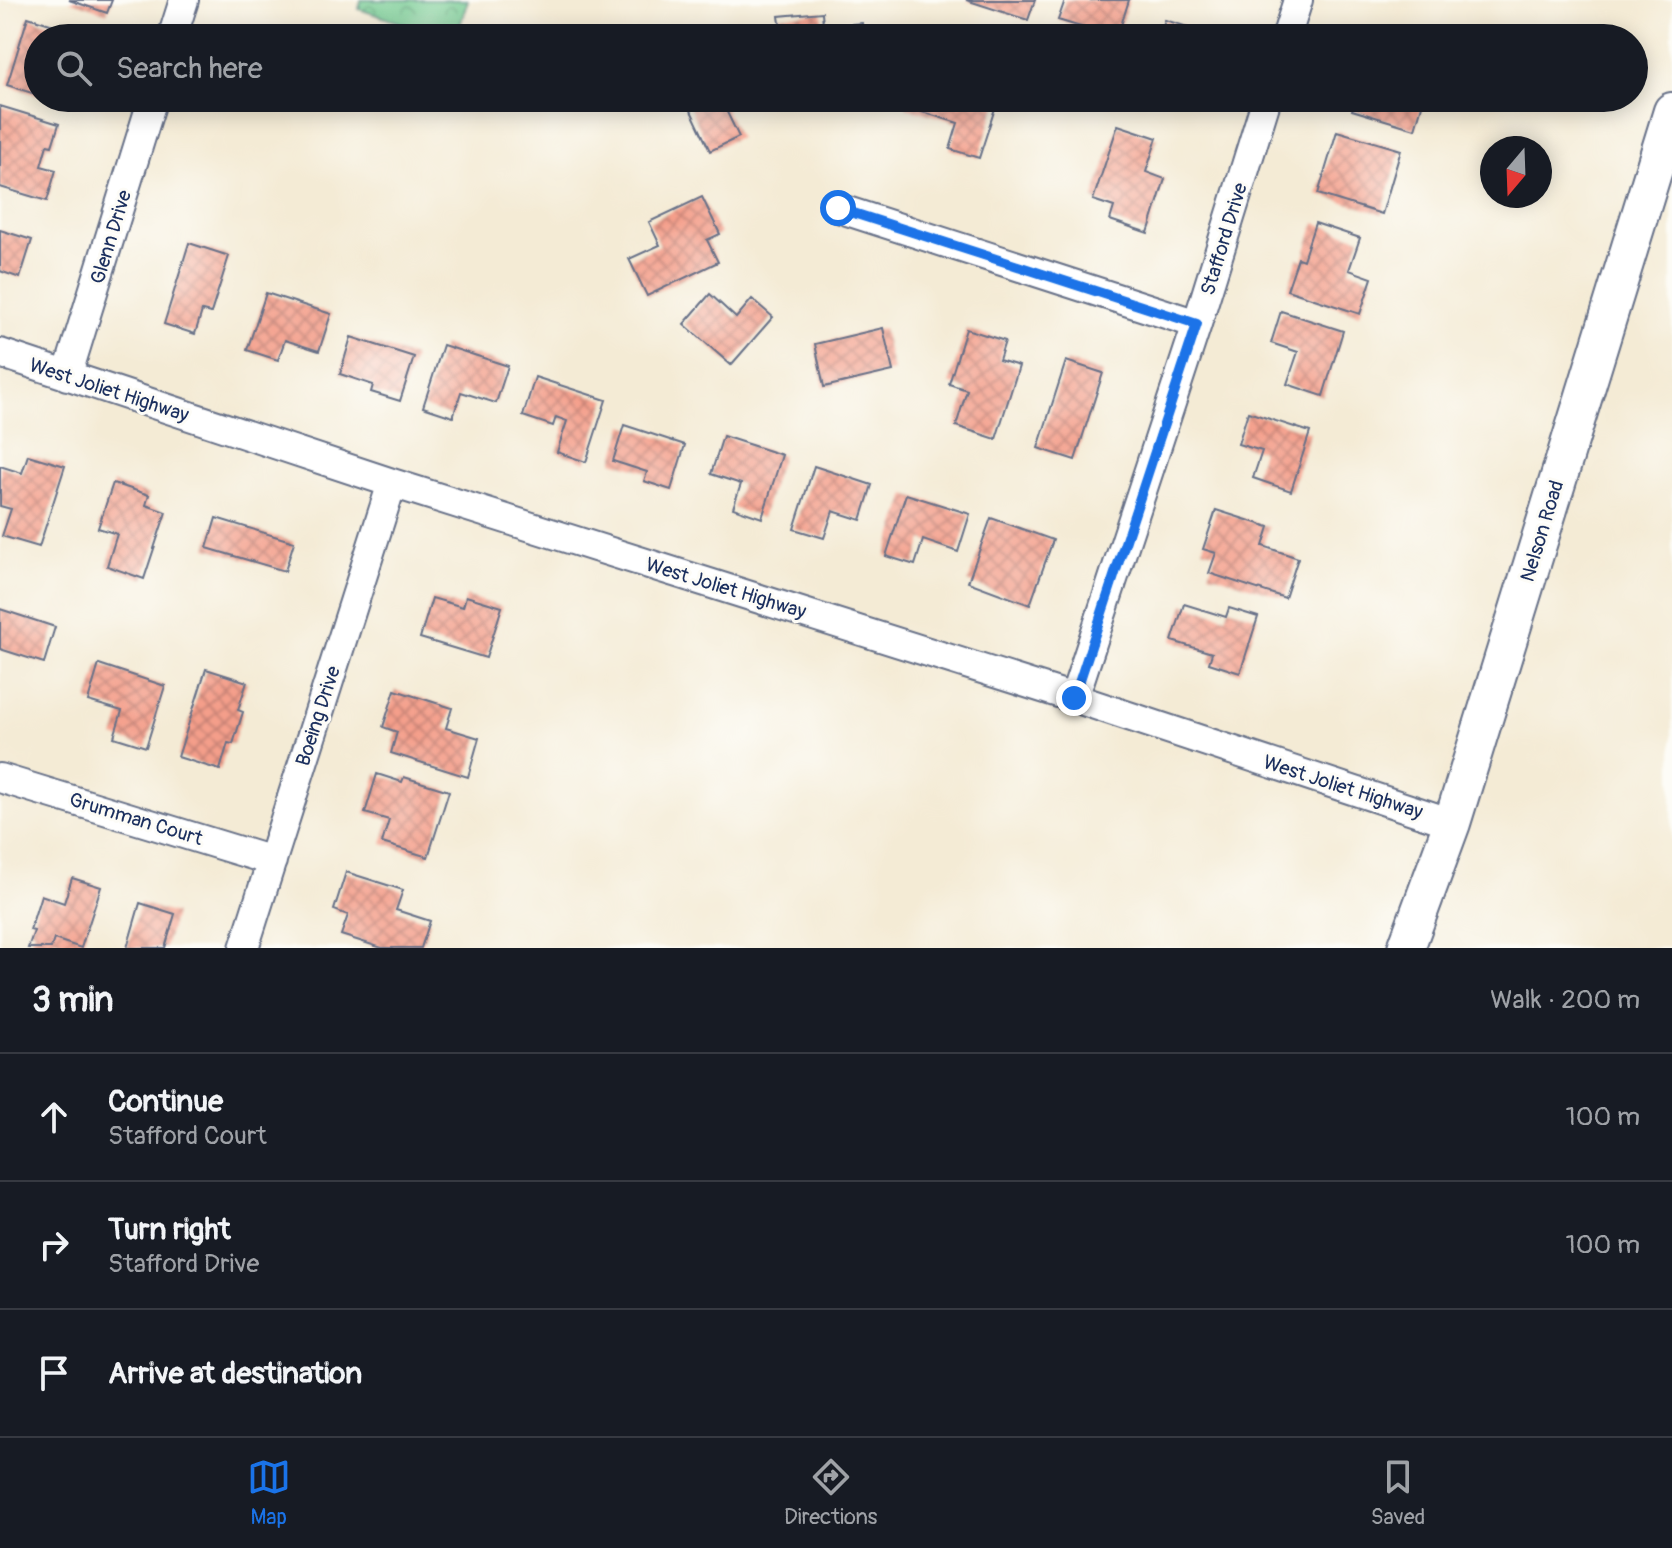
<!DOCTYPE html>
<meta charset="utf-8">
<style>
body{margin:0;font-family:Pangolin,sans-serif;background:#20242c;color:#f1f3f6}
.compass{position:absolute;left:1480px;top:136px;width:72px;height:72px;border-radius:50%;background:#171b24;box-shadow:0 4px 20px #0003;rotate:199deg}
.stop{position:absolute;width:24px;height:24px;margin:-18px;border:6px solid #1a73e8;border-radius:50%;background:#fff}
.stop.end{background:#1a73e8;border-color:#fff;box-shadow:0 2px 8px #0008}
.list{margin:0;padding:0;list-style:none}
h2{display:flex;justify-content:space-between;align-items:center;height:104px;margin:0;padding:0 32px;font-size:34px}
h2 small{font-size:26px;font-weight:400;color:#9ea1a6}
.list li{display:grid;grid-template-columns:52px 1fr auto;gap:24px;align-items:center;box-sizing:border-box;height:128px;padding:0 32px;border-top:2px solid #363941}
.list b{display:block;font-size:30px;white-space:nowrap}
.list p{margin:0;font-size:26px;white-space:nowrap;color:#9ea1a6}
.list em{font-size:26px;font-style:normal;color:#9ea1a6}
.icon{flex:none;width:44px;height:44px;fill:none;stroke:currentColor;stroke-width:2;stroke-linecap:round;stroke-linejoin:round}
.map{position:relative;flex:none;width:1672px;height:948px;overflow:hidden}
.search{position:absolute;background:#171b24;box-shadow:0 4px 20px #0003;left:24px;right:24px;top:24px;height:88px;display:flex;align-items:center;gap:20px;box-sizing:border-box;padding:0 28px;border-radius:44px;color:#9ea1a6;font-size:30px}
.sheet{height:488px;background:#171b24}
nav{display:flex;justify-content:space-around;align-items:center;box-sizing:border-box;height:112px;border-top:2px solid #363941;background:#171b24;font-size:22px;color:#9ea1a6}
nav a{display:grid;justify-items:center;gap:4px}
nav .on{color:#1a73e8}
.map>svg:first-child{display:block}
.park{fill:url(#park-crowns);stroke:#467c76;stroke-width:2}
.building{fill:url(#building-cross-hatch)}
.lines{fill:none;stroke-linecap:round;stroke-linejoin:round}
.minor-casing{stroke:#677188;stroke-width:32}
.tertiary-casing{stroke:#677188;stroke-width:40}
.minor{stroke:#fff;stroke-width:28}
.tertiary{stroke:#fff;stroke-width:36}
.route{stroke:#1a73e8;stroke-width:10}
.labels{text-anchor:middle;dominant-baseline:central;stroke-width:6;stroke-linejoin:round;paint-order:stroke}
.street-label{font-size:20px;fill:#1b2f5e;stroke:#fdfcf7}
</style>
<div class="map">
<svg width="1672" height="948" viewBox="0 0 1672 948">
<defs>
<pattern id="park-crowns" width="20" height="18" patternUnits="userSpaceOnUse" patternTransform="scale(2)"><rect width="20" height="18" fill="#71c98f"/><path d="M2 6a3 3 0 1 1 6 0M12 15a3 3 0 1 1 6 0" fill="none" stroke="#5ca478"/></pattern>
<pattern id="building-cross-hatch" width="8" height="8" patternUnits="userSpaceOnUse" patternTransform="scale(2)"><rect width="8" height="8" fill="#f49e8a"/><path d="M0 0l8 8M0 8l8-8" fill="none" stroke="#c58174"/></pattern>
</defs>
<rect width="100%" height="100%" fill="#fdfcf7"/>
<filter id="ink" filterUnits="userSpaceOnUse"><feTurbulence type="fractalNoise" baseFrequency=".0125" numOctaves="2"/><feDisplacementMap in="SourceGraphic" scale="16" xChannelSelector="R" yChannelSelector="G"/><feConvolveMatrix kernelMatrix="1 2 1 2 8 2 1 2 1" color-interpolation-filters="sRGB"/></filter>
<filter id="wash" filterUnits="userSpaceOnUse"><feTurbulence type="fractalNoise" baseFrequency=".006" numOctaves="4" result="noise"/><feDisplacementMap in="SourceGraphic" scale="32" xChannelSelector="R" yChannelSelector="G"/><feGaussianBlur stdDeviation="1.8" result="paint"/><feColorMatrix in="noise" values="0 0 0 0 0 0 0 0 0 0 0 0 0 0 0 0 0 1.4 0 .05"/><feComposite in="paint" operator="in"/></filter>
<g filter="url(#wash)">
<rect width="100%" height="100%" fill="#f4ebd5"/>
<!-- park -->
<path class="park" d="M361,0H468L456,38H447L359,9Z"/>
<g id="blocks">
<!-- building -->
<path class="building" d="M69,0H112L107,13Z
M966,0H1035L1028,20Z
M1065,0H1129L1117,38L1058,20Z
M822,12L824,38H782L779,16Z
M28,17L85,35L84,38H38V95L7,85Z
M1165,20L1211,34L1209,38H1159Z
M862,23L863,38H842L841,25Z
M685,98H746L725,108L739,137L710,151Z
M909,98L998,99L979,158L950,149L958,123L906,107Z
M1356,98H1424L1415,129L1352,110Z
M0,106L59,124L52,146L47,145L41,166L56,170L47,201L0,187Z
M1118,125L1157,138L1146,172L1165,179L1148,233L1110,220L1114,207L1093,200Z
M1337,131L1401,150L1382,214L1318,194Z
M702,197L720,234L707,240L718,262L647,296L629,259L660,245L649,222Z
M1315,223L1360,238L1349,270L1372,278L1360,314L1287,290L1298,258L1303,260Z
M0,230L32,240L20,278L0,271Z
M189,243L229,256L211,313L202,311L195,334L164,324Z
M266,293L331,314L319,351L285,340L278,360L247,350Z
M710,294L736,318L752,299L773,317L731,365L684,324Z
M1281,311L1343,331L1323,396L1287,384L1298,352L1271,343Z
M883,328L893,371L824,387L815,344Z
M966,329L1005,341L999,360L1019,366L996,439L956,426L967,390L949,384Z
M351,337L414,357L400,401L371,392L373,385L340,374Z
M443,345L508,366L496,403L461,392L453,417L423,407Z
M1066,361L1103,373L1075,460L1038,448Z
M535,377L606,400L586,462L557,452L567,421L556,417L553,426L523,416Z
M1248,412L1310,432L1291,491L1253,478L1262,451L1238,444Z
M624,425L685,445L671,490L644,481L647,472L613,461Z
M723,436L782,455L762,518L733,508L741,484L711,474Z
M28,455L65,466L39,547L2,536L11,509L0,506V466L22,473Z
M814,466L872,485L861,520L833,511L824,538L794,529Z
M113,483L149,495L146,505L166,512L144,579L107,566L117,534L98,528Z
M906,494L970,514L958,552L923,540L915,565L886,556Z
M1216,510L1269,527L1263,546L1298,558L1285,598L1209,573L1216,553L1203,549Z
M216,518L294,542L285,571L207,548Z
M991,518L1053,540L1030,605L968,582Z
M466,596L502,607L486,658L420,638L432,598L463,607Z
M1184,604L1226,617L1229,608L1258,617L1240,673L1209,663L1212,653L1172,641Z
M0,609L55,627L44,663L0,649Z
M99,664L165,686L146,747L114,737L122,711L88,701Z
M206,669L247,682L238,710L243,712L233,744L228,743L220,770L178,757Z
M395,690L452,708L446,728L479,738L468,777L391,753L397,732L383,727Z
M377,774L402,782L404,777L449,791L428,857L382,843L389,820L365,813Z
M346,872L403,890L396,910L430,921L421,948H382L341,935L348,915L334,910Z
M72,878L101,887L81,948L54,939L51,948H28L34,931L30,930L41,895L64,903Z
M140,903L175,914L165,948H127Z"/>
</g>
</g>
<g filter="url(#ink)">
<use href="#blocks" fill-opacity="0" stroke="#677188" stroke-width="2"/>
<g class="lines">
<defs>
<path id="minor" d="M172,38L184,0
M1286,38L1298,0
M838,208L1197,324
M0,353L392,483L1074,698L1452,823
M67,376L153,98
M1074,698L1197,324L1267,98
M0,778L272,861
M244,948L392,483"/>
<path id="tertiary" d="M1406,948L1452,823L1672,111"/>
</defs>
<!-- minor casing -->
<use href="#minor" class="minor-casing"/>
<!-- tertiary casing -->
<use href="#tertiary" class="tertiary-casing"/>
<!-- minor -->
<use href="#minor" class="minor"/>
<!-- tertiary -->
<use href="#tertiary" class="tertiary"/>
</g>
</g>
<g class="lines" filter="url(#ink)">
<!-- route -->
<path class="route" d="M838,208L1197,324L1074,698"/>
</g>
<g class="labels">
<!-- street labels -->
<g class="street-label">
<text transform="translate(111 237) rotate(-73)">Glenn Drive</text>
<text transform="translate(1224 239) rotate(-73)">Stafford Drive</text>
<text transform="translate(109 390) rotate(18)">West Joliet Highway</text>
<text transform="translate(1542 531) rotate(-73)">Nelson Road</text>
<text transform="translate(726 588) rotate(17)">West Joliet Highway</text>
<text transform="translate(318 716) rotate(-72)">Boeing Drive</text>
<text transform="translate(1343 787) rotate(18)">West Joliet Highway</text>
<text transform="translate(136 819) rotate(17)">Grumman Court</text>
</g>
</g>
</svg>
<svg class="compass" viewBox="-18 -18 36 36"><path d="M0-13l5 13h-10z" fill="#e53935"/><path d="M0 13l5-13h-10z" fill="#9ea1a6"/></svg>
<div class="stop" style="left:838px;top:208px"></div>
<div class="stop end" style="left:1074px;top:698px"></div>
<div class="search"><svg class="icon" aria-label="search" viewBox="0 0 24 24"><circle cx="10" cy="10" r="6"/><path d="M15 15l6 6"/></svg>Search here</div>
</div>
<section class="sheet">
<h2>3 min<small>Walk · 200 m</small></h2>
<ul class="list">
<li><svg class="icon" aria-label="ahead" viewBox="0 0 24 24"><path d="M12 20V5M6 11l6-6 6 6"/></svg><div><b>Continue</b><p>Stafford Court</p></div><em>100 m</em></li>
<li><svg class="icon" aria-label="right" viewBox="0 0 24 24"><path d="M7 20v-9h11M14 6l5 5-5 5"/></svg><div><b>Turn right</b><p>Stafford Drive</p></div><em>100 m</em></li>
<li><svg class="icon" aria-label="arrive" viewBox="0 0 24 24"><path d="M6 21V4h12l-3 4 3 4H6"/></svg><div><b>Arrive at destination</b></div></li>
</ul>
</section>
<nav>
<a class="on"><svg class="icon" aria-label="map" viewBox="0 0 24 24"><path d="M3 6l6-2 6 2 6-2v14l-6 2-6-2-6 2zM9 4v14M15 6v14"/></svg>Map</a>
<a><svg class="icon" aria-label="directions" viewBox="0 0 24 24"><path d="M12 3l9 9-9 9-9-9zM9 14v-3h6M13 9l2 2-2 2"/></svg>Directions</a>
<a><svg class="icon" aria-label="saved" viewBox="0 0 24 24"><path d="M7 4h10v16l-5-4-5 4z"/></svg>Saved</a>
</nav>
